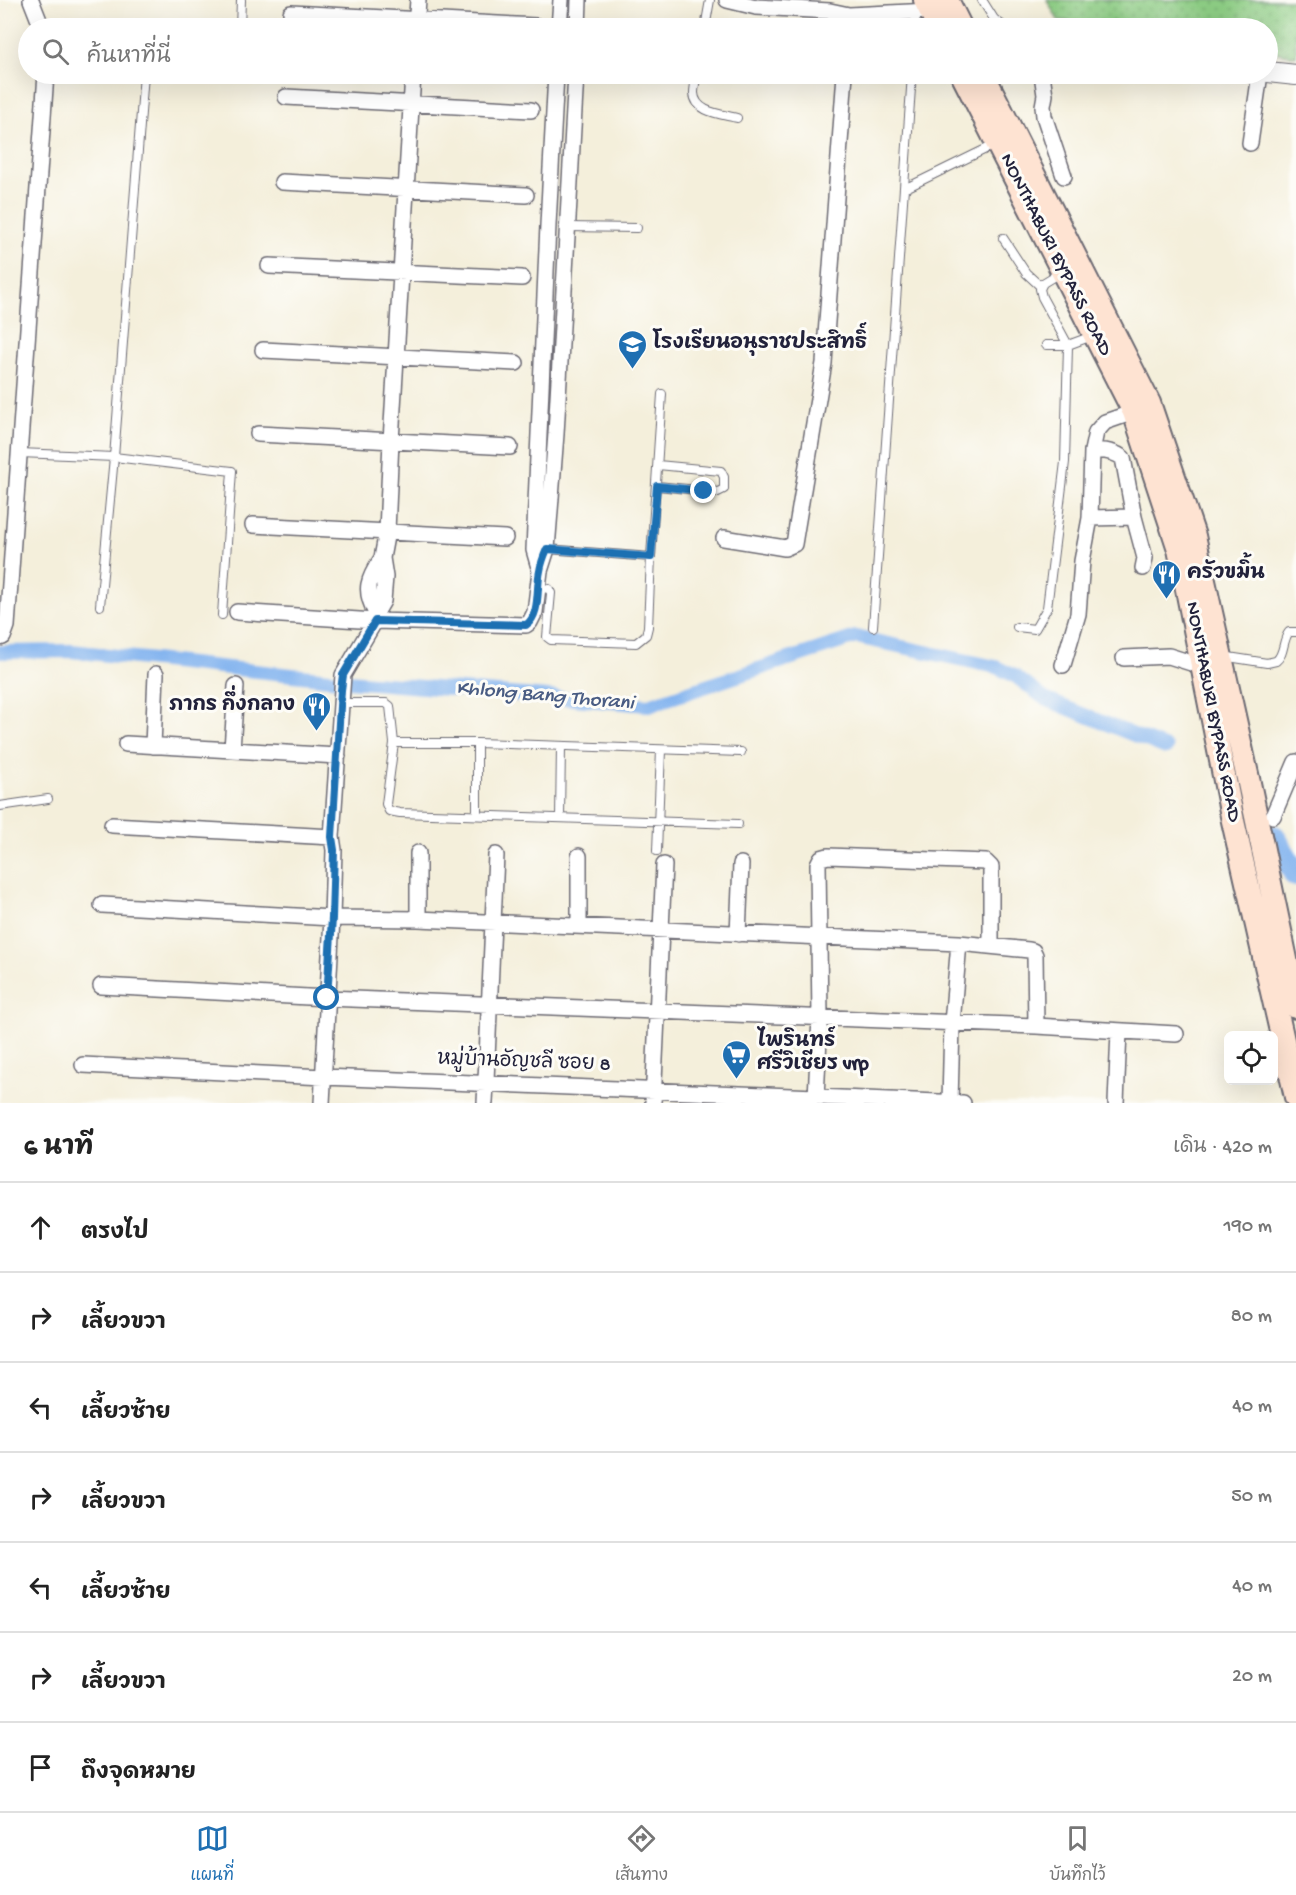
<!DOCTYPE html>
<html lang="th">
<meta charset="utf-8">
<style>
body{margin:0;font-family:"Gochi Hand","Playpen Sans Thai",sans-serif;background:#f6f6f6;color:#222}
.controls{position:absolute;right:18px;bottom:18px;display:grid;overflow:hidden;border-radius:9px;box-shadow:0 6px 24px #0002}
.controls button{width:54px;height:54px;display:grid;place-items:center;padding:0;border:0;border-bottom:2px solid #e0e0e0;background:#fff;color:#222;font:30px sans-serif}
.stop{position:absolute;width:18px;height:18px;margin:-14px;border:4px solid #1f6fb2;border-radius:50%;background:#fff}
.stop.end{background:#1f6fb2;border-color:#fff;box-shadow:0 2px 6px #0008}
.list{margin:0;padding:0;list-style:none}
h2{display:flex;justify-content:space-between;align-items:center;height:78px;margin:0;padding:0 24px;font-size:26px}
h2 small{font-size:20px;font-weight:400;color:#767676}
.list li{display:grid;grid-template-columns:39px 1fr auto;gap:18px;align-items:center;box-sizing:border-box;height:90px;padding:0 24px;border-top:2px solid #e0e0e0}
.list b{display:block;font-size:22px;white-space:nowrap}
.list em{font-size:20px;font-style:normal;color:#767676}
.icon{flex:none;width:33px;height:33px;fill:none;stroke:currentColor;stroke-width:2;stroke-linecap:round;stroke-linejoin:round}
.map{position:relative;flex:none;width:1296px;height:1103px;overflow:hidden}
.search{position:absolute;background:#fff;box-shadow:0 6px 24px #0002;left:18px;right:18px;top:18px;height:66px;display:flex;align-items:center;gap:15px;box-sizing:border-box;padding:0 21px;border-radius:33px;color:#767676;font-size:22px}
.sheet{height:708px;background:#fff}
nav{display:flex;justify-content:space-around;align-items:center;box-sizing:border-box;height:84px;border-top:2px solid #e0e0e0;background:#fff;font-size:16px;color:#767676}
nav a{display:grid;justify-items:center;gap:3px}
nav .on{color:#1f6fb2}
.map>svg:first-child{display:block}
.grass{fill:url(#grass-dots);stroke:#57775f;stroke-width:1.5}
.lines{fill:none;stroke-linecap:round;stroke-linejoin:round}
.canal{stroke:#83b4ef;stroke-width:14}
.river{stroke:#83b4ef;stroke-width:24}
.service-casing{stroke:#6c6a73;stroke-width:10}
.minor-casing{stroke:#6c6a73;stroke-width:18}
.tertiary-casing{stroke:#6c6a73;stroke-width:22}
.secondary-casing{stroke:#6c6a73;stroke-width:26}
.service{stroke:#fff;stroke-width:8}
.minor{stroke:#fff;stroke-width:15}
.tertiary{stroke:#fff;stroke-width:20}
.secondary{stroke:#fee3d2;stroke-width:22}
.route{stroke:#1f6fb2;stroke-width:8}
.labels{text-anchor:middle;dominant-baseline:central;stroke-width:6;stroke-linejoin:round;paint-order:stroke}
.street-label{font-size:20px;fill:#22223b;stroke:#fdfcf7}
.poi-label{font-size:20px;font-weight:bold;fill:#22223b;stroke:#fdfcf7;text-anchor:start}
.water-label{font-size:21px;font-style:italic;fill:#495c83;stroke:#fdfcf7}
</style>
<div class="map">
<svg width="1296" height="1103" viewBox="0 0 1296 1103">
<defs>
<pattern id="grass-dots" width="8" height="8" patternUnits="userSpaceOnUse" patternTransform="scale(1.5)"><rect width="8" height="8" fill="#8ccc83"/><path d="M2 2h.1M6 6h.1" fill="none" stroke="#78af72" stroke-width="1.8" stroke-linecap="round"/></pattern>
</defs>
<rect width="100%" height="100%" fill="#fdfcf7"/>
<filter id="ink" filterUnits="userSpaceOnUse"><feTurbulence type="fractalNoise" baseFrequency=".0167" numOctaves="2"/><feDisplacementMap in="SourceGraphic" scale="12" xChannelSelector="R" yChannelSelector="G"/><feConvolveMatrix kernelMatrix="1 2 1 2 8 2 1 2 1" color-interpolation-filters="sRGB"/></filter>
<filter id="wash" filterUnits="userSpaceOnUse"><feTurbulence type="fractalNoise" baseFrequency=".008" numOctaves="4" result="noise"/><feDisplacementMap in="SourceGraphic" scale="24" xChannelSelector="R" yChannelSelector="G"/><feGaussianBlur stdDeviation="1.35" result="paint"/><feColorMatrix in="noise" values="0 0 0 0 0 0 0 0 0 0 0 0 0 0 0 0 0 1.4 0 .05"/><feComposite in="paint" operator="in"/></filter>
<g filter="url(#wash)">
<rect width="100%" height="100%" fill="#f4efdb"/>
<!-- grass -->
<path class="grass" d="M1047,0H1296V56L1268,51V28H1114L1058,20Z"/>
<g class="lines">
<!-- canal -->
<path class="canal" d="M0,652L71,651L348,681L649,705L856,637L996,667L1015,676L1045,699L1166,748"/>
<!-- river -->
<path class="river" d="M1274,837L1296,875"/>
</g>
</g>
<g filter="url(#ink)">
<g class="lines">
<defs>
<path id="service" d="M982,0L994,19L1006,28
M240,28L241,0
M705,28L710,0
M915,28L916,12
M697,74C696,79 694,87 694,93C695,113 722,114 737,118
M904,189L996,144
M567,227L637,228
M1003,238L1026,273L1040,286
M1046,345H1068L1092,336
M20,453L114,457L144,74
M657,486L718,492L724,489V477L721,471L658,465
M547,549L651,557L662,394
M537,587L549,589L551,593L547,637L551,640L636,643L646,635L648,627L651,557
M100,606L114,457L232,471L222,615
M873,627L912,74
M1017,627L1035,629L1047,608L1065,462L1068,345L1042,297L1040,289L1043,283L1061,272
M1222,656L1267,663L1276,661C1285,654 1282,641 1289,632H1296
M341,703H386L390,706L394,743L386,804L389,811L400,813L738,824
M394,743H477L741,752
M0,806L48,799
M477,815V743
M560,818L561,746
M657,851L661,750"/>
<path id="minor" d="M31,0L42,28
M727,0L756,7L830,11L849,15L930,11
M291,13L536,26
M416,28L418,0
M559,28L561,0
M578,28L579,0
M1042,74L1045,95L1043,106L1044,116L1064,176
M286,97L531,110
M1250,143L1260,74
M282,182L526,195
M269,266L522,278
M263,350L516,363
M258,434L510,447
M1092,451C1103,450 1114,451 1123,458L1134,517
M1090,518L1134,517L1145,558L1143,568
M253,525L505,538
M724,538L785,548L794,544L824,363L845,74
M540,571L534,550L548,225L556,74
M237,612L375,621L526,625L530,622L535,612L540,571L547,549L556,434L576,74
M376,613C363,590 368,579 382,558
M0,638L3,637L7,626L46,74
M1124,658L1169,656L1204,667
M1063,665L1078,614L1082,561L1090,518L1092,451L1096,432L1105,422L1134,412
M126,744L338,756
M153,746L156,674
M232,750L236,686
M1273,816L1296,762
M112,825L332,837
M418,853V919
M102,905L332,918L418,919L959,943L1029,950L1033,951L1035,955L1036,1026
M579,926V856
M738,934L741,864
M101,986L327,998L1036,1026L1176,1034
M83,1065L324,1077L963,1103
M816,1097L820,1018L818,864L821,858L828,856L986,862L991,867V946
M950,1102L952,1023L959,943
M322,1103L332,918L334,850L332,837L343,675L375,621L376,613L383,601L385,577L382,558L387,531L391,441L413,74
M485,1103L496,855
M653,1103L664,865
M1116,1103L1119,1031"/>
<path id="tertiary" d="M1268,72L1296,75"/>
<path id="secondary" d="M925,0L939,28
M947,0L961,28
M962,74L1134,412L1179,549L1233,821L1296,1097
M983,74L1149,403L1194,536L1249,783L1296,1007"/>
</defs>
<!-- service casing -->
<use href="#service" class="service-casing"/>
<!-- minor casing -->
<use href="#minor" class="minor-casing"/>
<!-- tertiary casing -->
<use href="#tertiary" class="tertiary-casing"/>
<!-- secondary casing -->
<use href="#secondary" class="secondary-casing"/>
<!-- service -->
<use href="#service" class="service"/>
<!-- minor -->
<use href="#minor" class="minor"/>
<!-- tertiary -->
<use href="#tertiary" class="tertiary"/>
<!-- secondary -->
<use href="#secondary" class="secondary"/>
</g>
</g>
<g class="lines" filter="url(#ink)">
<!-- route -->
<path class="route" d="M327,998L332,918L334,850L332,837L341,690L343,675L375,621L526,625C541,615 536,587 540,571C541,564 544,556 547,549L651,557L657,486L704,491"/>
</g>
<!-- icons -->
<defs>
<symbol id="school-pin" viewBox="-11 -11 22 30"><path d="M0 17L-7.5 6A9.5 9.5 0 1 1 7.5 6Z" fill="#1f6fb2" stroke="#fdfcf7"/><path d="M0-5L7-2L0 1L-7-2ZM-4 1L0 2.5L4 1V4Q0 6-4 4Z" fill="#fff"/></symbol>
<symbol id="restaurant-pin" viewBox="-11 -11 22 30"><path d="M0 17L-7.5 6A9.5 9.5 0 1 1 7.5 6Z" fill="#1f6fb2" stroke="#fdfcf7"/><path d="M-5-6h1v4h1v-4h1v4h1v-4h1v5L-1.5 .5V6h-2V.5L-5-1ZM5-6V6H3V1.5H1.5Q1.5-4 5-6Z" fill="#fff"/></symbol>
<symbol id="supermarket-pin" viewBox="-11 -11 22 30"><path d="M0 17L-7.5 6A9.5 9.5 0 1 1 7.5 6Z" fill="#1f6fb2" stroke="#fdfcf7"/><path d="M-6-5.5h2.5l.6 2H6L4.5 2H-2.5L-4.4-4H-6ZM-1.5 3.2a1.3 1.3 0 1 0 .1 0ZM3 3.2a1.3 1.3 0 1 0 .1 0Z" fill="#fff"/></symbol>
</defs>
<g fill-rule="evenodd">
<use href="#school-pin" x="616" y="328" width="33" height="45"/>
<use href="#restaurant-pin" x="1150" y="558" width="33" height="45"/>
<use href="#restaurant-pin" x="300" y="690" width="33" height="45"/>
<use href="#supermarket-pin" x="720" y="1038" width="33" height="45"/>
</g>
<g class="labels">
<!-- street labels -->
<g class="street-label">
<text transform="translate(1055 255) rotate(63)">NONTHABURI BYPASS ROAD</text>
<text transform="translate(1212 712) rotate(79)">NONTHABURI BYPASS ROAD</text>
<text transform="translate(524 1063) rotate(2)">หมู่บ้านอัญชลี ซอย 8</text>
</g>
<!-- poi labels -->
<g class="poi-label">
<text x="653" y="344">โรงเรียนอนุราชประสิทธิ์</text>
<text x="1187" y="574">ครัวขมิ้น</text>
<text x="295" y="706" text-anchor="end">ภากร กึ่งกลาง</text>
<text x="757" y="1042">ไพรินทร์<tspan x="757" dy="23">ศรีวิเชียร vrp</tspan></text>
</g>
<!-- water labels -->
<g class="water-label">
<text transform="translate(545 697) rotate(5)">Khlong Bang Thorani</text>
</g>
</g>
</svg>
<div class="controls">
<button><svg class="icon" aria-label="locate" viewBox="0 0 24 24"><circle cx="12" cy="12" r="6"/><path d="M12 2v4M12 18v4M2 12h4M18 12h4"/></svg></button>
</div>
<div class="stop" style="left:327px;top:998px"></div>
<div class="stop end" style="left:704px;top:491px"></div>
<div class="search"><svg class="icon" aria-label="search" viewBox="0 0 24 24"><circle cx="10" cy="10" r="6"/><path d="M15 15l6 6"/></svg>ค้นหาที่นี่</div>
</div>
<section class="sheet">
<h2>6 นาที<small>เดิน · 420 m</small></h2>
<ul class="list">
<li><svg class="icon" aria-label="ahead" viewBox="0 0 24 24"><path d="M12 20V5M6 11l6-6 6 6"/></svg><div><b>ตรงไป</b></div><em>190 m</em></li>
<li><svg class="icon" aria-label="right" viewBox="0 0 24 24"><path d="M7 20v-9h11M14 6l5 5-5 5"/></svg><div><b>เลี้ยวขวา</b></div><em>80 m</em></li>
<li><svg class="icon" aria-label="left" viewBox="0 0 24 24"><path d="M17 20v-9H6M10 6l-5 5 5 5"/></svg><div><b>เลี้ยวซ้าย</b></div><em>40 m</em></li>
<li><svg class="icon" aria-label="right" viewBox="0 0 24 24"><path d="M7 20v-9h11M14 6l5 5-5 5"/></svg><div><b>เลี้ยวขวา</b></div><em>50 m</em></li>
<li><svg class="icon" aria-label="left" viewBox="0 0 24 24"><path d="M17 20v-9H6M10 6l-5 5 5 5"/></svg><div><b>เลี้ยวซ้าย</b></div><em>40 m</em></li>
<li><svg class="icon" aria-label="right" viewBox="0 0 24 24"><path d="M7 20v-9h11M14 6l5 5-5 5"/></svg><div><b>เลี้ยวขวา</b></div><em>20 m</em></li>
<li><svg class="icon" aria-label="arrive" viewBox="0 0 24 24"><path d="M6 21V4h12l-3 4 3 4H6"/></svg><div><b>ถึงจุดหมาย</b></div></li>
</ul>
</section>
<nav>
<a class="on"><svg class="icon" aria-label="map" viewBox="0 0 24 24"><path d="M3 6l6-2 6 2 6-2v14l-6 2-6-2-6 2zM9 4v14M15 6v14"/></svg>แผนที่</a>
<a><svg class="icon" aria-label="directions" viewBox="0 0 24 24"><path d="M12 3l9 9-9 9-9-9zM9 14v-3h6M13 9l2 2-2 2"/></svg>เส้นทาง</a>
<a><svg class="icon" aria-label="saved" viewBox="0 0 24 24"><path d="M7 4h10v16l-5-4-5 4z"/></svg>บันทึกไว้</a>
</nav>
